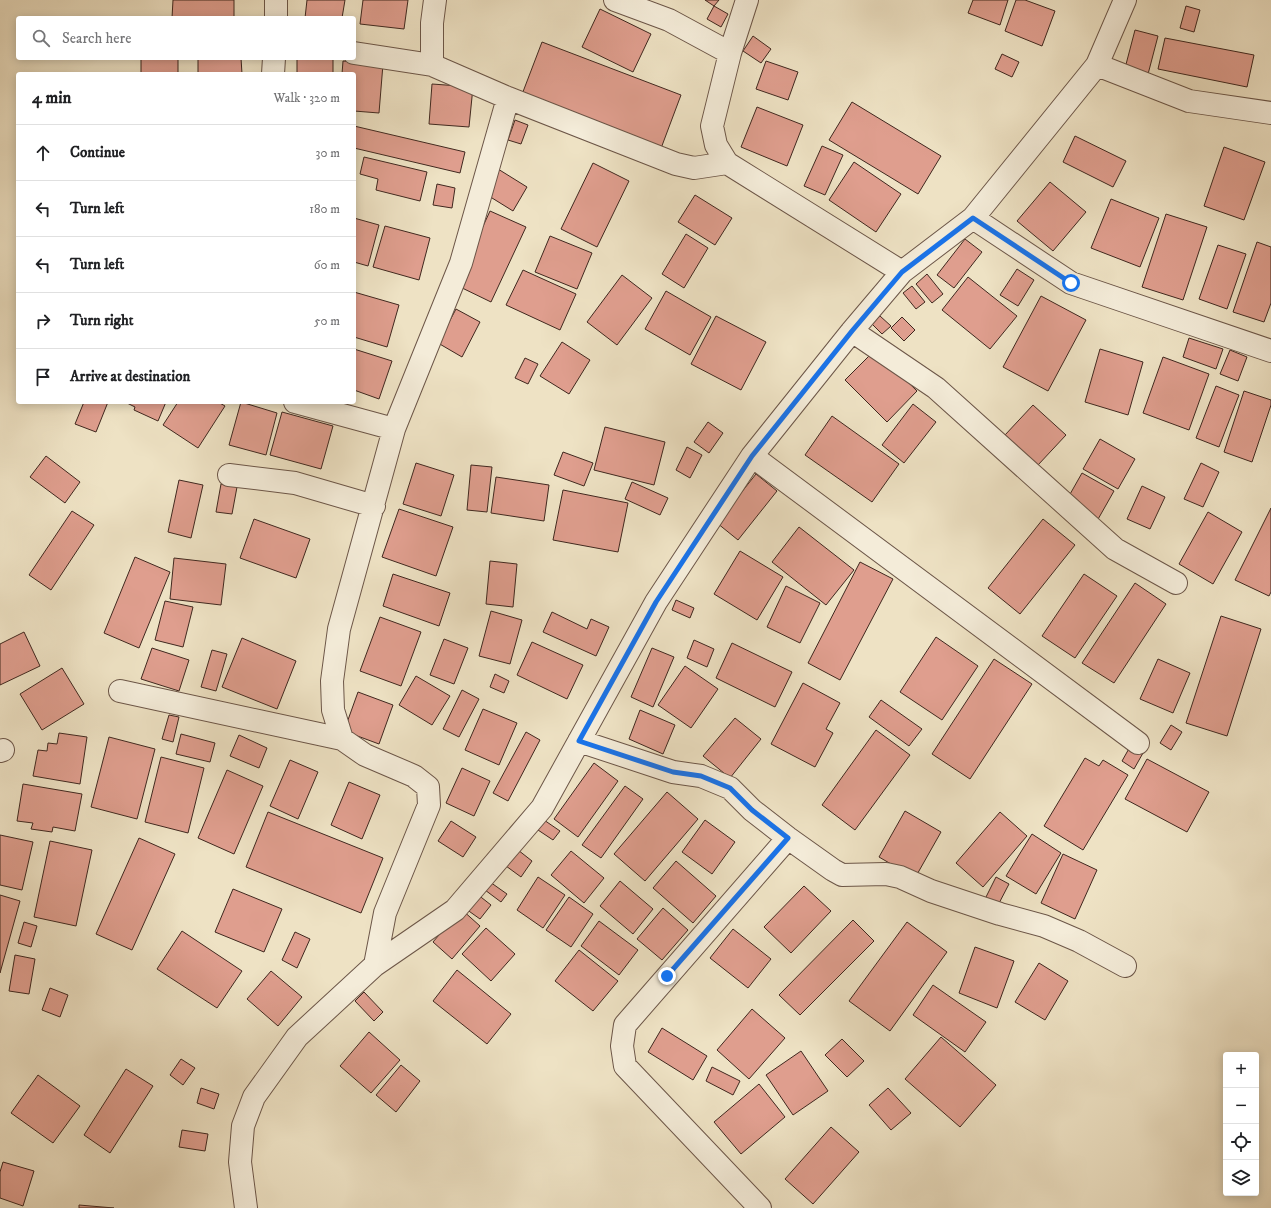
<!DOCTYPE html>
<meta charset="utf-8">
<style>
body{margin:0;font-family:"IM FELL DW Pica",serif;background:#f6f6f6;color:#202124}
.controls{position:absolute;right:12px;bottom:12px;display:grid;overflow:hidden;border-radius:4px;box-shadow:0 2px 10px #0003}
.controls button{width:36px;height:36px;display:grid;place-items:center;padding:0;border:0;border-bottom:1px solid #e0e0e0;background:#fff;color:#202124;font:20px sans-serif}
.stop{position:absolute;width:12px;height:12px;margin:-9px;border:3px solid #1a73e8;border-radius:50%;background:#fff}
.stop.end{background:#1a73e8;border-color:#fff;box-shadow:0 1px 4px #0008}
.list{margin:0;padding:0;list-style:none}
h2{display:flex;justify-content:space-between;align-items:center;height:52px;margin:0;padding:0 16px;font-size:17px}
h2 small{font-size:13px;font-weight:400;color:#757577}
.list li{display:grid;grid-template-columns:26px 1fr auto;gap:12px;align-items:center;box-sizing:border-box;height:56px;padding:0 16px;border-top:1px solid #e0e0e0}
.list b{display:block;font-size:15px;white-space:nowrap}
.list em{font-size:13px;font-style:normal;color:#757577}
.icon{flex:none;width:22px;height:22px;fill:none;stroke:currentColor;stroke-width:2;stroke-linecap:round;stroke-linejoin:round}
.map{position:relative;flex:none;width:1271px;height:1208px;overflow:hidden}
.search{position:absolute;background:#fff;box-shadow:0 2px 10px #0003;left:16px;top:16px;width:340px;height:44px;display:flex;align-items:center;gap:10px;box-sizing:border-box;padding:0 14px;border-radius:4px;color:#757577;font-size:15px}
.panel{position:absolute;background:#fff;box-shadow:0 2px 10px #0003;left:16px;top:72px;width:340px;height:332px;border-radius:4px}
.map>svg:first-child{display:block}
.building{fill:#df9e8e;stroke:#40281f}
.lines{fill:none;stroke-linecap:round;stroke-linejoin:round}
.minor-casing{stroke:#6c5648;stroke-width:24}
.minor{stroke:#f4ecd9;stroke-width:22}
.route{stroke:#1a73e8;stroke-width:5}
</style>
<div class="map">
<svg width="1271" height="1208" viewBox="0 0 1271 1208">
<rect width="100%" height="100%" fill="#eee2c4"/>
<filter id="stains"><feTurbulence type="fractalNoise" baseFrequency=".005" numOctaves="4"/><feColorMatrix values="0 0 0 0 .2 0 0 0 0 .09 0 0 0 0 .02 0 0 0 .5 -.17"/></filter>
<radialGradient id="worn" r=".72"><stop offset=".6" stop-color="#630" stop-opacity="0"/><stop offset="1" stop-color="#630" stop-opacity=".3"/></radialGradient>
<!-- building -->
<path class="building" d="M173,0H234V18H172Z
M307,0H345L342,18H305Z
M363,0H408L404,29L360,24Z
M705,0H719L714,6Z
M973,0H1008L1000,25L968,13Z
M1016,0H1025L1055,11L1042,46L1005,31Z
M714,6L728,14L721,27L707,19Z
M1186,6L1200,10L1194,32L1180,28Z
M600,9L651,34L633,72L582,47Z
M1135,30L1158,36L1147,78L1124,72Z
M753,36L771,49L761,63L743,51Z
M1165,38L1254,55L1247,87L1158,69Z
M542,42L681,95L660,151L521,97Z
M1002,54L1019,62L1012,77L995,69Z
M141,58H178V74H141Z
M198,58H241L242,74H198Z
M297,58H333V74H297Z
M343,61L383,64L379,113L354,111V74H342Z
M766,61L798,72L788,100L756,89Z
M432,84L473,87L469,127L429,124Z
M852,102L941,156L918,194L829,140Z
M757,107L803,125L787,166L741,147Z
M515,120L528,125L521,144L508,140Z
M354,126L465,152L460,173L354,148Z
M1075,136L1126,161L1113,187L1063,162Z
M822,146L843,155L825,195L804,186Z
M1224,147L1265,162L1244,220L1204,206Z
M364,157L427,172L420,201L376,190L378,179L360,174Z
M854,162L901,194L876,232L829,200Z
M593,163L629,181L597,247L561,229Z
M498,169L527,187L513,211L484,193Z
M1050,182L1086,212L1053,251L1017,221Z
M437,184L455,188L452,208L433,205Z
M695,195L732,218L715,245L678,222Z
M1111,199L1159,218L1140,267L1091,248Z
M490,211L526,227L491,302L456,285Z
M1166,214L1207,227L1183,300L1142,287Z
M354,218L379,225L368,266L354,262Z
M385,226L430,238L419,280L373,267Z
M686,234L708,248L684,288L662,274Z
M550,236L592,253L577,289L535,272Z
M965,239L982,252L954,288L937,275Z
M1257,242L1271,247V303L1264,322L1233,312Z
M1218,245L1246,254L1227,309L1199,299Z
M1017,269L1034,280L1018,306L1000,295Z
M523,270L576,294L560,330L506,305Z
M927,274L943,294L932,303L916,284Z
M622,275L652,298L617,345L587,322Z
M968,277L1017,316L990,349L942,310Z
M912,286L925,302L916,309L903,293Z
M666,291L711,317L690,355L645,329Z
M354,292L399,305L387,347L354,337Z
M1041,296L1086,320L1048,391L1003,367Z
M456,309L480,322L462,357L438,343Z
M716,316L766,342L741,390L691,364Z
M880,316L891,326L882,334L872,324Z
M902,317L915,330L904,341L891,328Z
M1189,338L1223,349L1216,369L1183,357Z
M562,342L590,360L569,394L540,376Z
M354,349L392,361L379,399L354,390Z
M1100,349L1143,362L1128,415L1085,402Z
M875,350L917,391L887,422L845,380Z
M1230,350L1247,357L1238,381L1220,374Z
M1163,357L1209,374L1189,430L1143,413Z
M525,358L538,364L528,384L515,378Z
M1216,386L1239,395L1219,447L1196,438Z
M1244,391L1271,400V405L1252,462L1224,452Z
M84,402H108L96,432L75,424Z
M125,402H166L158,421L134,410L135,407Z
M178,402H218L225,406L198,448L163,425Z
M241,402L277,413L266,455L229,445Z
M913,404L936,422L904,463L882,445Z
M1033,405L1066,435L1038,465L1005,435Z
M282,412L333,426L321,469L270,455Z
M832,416L899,464L872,502L805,455Z
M708,422L723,433L709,453L694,442Z
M605,427L665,442L654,485L594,470Z
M1100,439L1135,459L1118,489L1083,469Z
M687,447L702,455L690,478L676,470Z
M563,452L593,463L584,486L554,475Z
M46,456L80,482L65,503L30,477Z
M416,463L454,475L441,516L403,504Z
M1201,463L1219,472L1203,507L1184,499Z
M471,465L492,467L487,512L467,510Z
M1082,473L1114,491L1097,521L1065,503Z
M756,474L777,491L738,540L717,523Z
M496,477L549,485L544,521L491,513Z
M179,480L203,485L191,538L168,532Z
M632,482L668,498L660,515L625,499Z
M221,484L237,487L232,514L216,512Z
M1142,486L1165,497L1150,529L1127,519Z
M563,490L628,503L618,552L553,540Z
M1271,508V592L1269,596L1235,580Z
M399,509L453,527L436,576L382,557Z
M72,511L94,525L51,590L29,575Z
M1208,512L1242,532L1213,584L1179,564Z
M254,519L310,539L296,578L240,558Z
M1043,519L1075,545L1020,614L988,588Z
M799,527L854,570L826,605L772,562Z
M740,551L783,577L757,620L714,594Z
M135,557L170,572L139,648L104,633Z
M174,558L226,564L221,605L170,599Z
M490,561L517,564L513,607L486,604Z
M860,562L893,579L840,680L808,663Z
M393,574L450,593L439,626L383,606Z
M1084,574L1117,596L1075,658L1042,636Z
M1135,583L1166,604L1114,683L1082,663Z
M786,586L820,603L800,643L767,627Z
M676,600L694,608L690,618L672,610Z
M165,601L193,607L183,647L155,640Z
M491,611L522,620L510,664L479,656Z
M552,612L587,629L591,619L609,627L596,656L543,632Z
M1221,616L1261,629L1227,736L1186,723Z
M380,617L421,632L401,686L360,671Z
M24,632L40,666L0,685V644Z
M936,637L978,666L942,720L900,692Z
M242,638L296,661L277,709L222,687Z
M444,639L468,648L454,684L430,675Z
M694,640L714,649L707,667L687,658Z
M532,642L583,665L567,699L517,675Z
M732,643L792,672L775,707L716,678Z
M152,648L189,660L179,691L141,679Z
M652,648L674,657L653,707L631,697Z
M212,650L227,654L216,691L201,687Z
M994,659L1032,684L970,779L932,754Z
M1158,659L1190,673L1173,713L1140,699Z
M685,666L718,689L691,728L658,705Z
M62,668L84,704L42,730L20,694Z
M495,674L509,681L504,693L490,687Z
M416,676L450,696L432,725L399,705Z
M803,683L840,703L826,729L833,733L815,767L771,744Z
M462,690L479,699L459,737L443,729Z
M358,692L393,705L379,744L344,731Z
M881,700L922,729L909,746L869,717Z
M483,709L517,723L499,765L465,750Z
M640,710L675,725L663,754L629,739Z
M169,715L179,717L173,742L162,739Z
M735,718L761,739L730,778L703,756Z
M1171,725L1182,732L1171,750L1160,743Z
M876,730L910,755L855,830L822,805Z
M526,732L540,740L508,801L493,793Z
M59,733L87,737L80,784L33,776L38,750L47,751L48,743L57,744Z
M181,734L215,743L210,762L176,754Z
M239,735L267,748L259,768L230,756Z
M109,737L155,749L137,819L91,807Z
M1131,745L1143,753L1134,769L1122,761Z
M161,757L204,768L188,833L145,822Z
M1085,758L1099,766L1103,760L1128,775L1083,850L1044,826Z
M1147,759L1209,792L1187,832L1125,799Z
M290,760L318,772L298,819L270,806Z
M594,763L618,781L578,837L554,819Z
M462,768L490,781L474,816L446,803Z
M227,770L263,786L234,854L198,838Z
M349,782L380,795L362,839L331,825Z
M23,784L82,794L75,831L53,827L52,832L31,829L33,823L17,821Z
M625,786L643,799L601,858L582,845Z
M667,792L698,819L645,881L614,854Z
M905,811L941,832L915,878L879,857Z
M268,812L383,858L361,913L246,867Z
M1000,812L1027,836L983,887L956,863Z
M544,820L560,831L553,840L538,830Z
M705,820L735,842L712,874L682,852Z
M451,821L476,837L463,857L438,841Z
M1032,834L1061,853L1036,894L1006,876Z
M0,835L33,842L22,890L0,885Z
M139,838L175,854L132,950L96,934Z
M50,841L92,850L76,926L34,917Z
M518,850L532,861L521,877L506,866Z
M571,851L604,878L584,903L551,875Z
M1063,854L1097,870L1075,919L1041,903Z
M676,861L716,896L693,923L653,888Z
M538,877L565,895L543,928L517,910Z
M996,877L1009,884L996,909L983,903Z
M620,881L653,909L633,934L600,906Z
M490,882L507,894L501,902L485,890Z
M804,886L831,911L791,953L764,927Z
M233,889L282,909L264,952L215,932Z
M477,894L491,905L480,919L466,909Z
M0,895L20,901L0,973Z
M569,897L593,914L571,947L546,930Z
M663,908L688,930L662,960L637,939Z
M461,909L480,926L452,959L433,942Z
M853,920L874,941L800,1015L779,995Z
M599,921L638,950L619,975L581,946Z
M24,922L37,926L31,947L18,943Z
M907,922L947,952L890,1031L849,1001Z
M486,928L515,954L491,981L462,954Z
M733,929L771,959L748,988L710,958Z
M182,931L242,971L217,1008L157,969Z
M295,932L310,939L297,968L282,960Z
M975,947L1014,961L997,1008L959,993Z
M579,950L618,981L593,1011L555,981Z
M15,955L35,959L29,994L9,991Z
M1039,963L1068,981L1045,1020L1015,1002Z
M457,970L511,1014L487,1044L433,1001Z
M271,971L302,997L278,1026L247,999Z
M933,985L986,1022L965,1052L913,1015Z
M50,988L68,995L60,1017L42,1010Z
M364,992L383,1012L374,1021L355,1001Z
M752,1009L785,1038L749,1079L717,1050Z
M662,1028L707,1056L693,1080L648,1052Z
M369,1032L400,1060L371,1093L340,1066Z
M941,1037L996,1085L960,1127L905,1079Z
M842,1039L864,1061L847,1077L825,1055Z
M801,1051L828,1091L793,1115L766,1075Z
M181,1059L195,1068L183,1085L170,1075Z
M401,1065L420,1081L396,1112L376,1095Z
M712,1067L740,1081L733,1095L706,1081Z
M126,1069L153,1086L110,1153L84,1135Z
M38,1075L80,1106L53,1143L11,1113Z
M759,1084L785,1117L741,1154L714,1122Z
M201,1088L219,1094L214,1109L197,1103Z
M888,1088L911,1113L891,1130L869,1105Z
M831,1127L859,1152L813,1204L785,1179Z
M182,1130L208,1134L205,1151L179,1147Z
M3,1162L34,1171L23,1206L0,1198V1172Z
M79,1205L114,1208H79Z"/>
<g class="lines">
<defs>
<path id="minor" d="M615,0L669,20L730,53
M747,0L730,53L712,126L716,145L727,163L902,272
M276,18V0
M354,53L432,65L508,98L676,164L694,168L727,163
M432,65V23L435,0
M1097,65L1189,101L1271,113
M273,74L274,58
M973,218L1071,283L1271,351
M852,331L936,388L1115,549L1176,583
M295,402L394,429
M752,456L1138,743
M229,475L295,483L374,506
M120,691L342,739
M579,741L673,772L701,776L730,788L752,810L788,838L833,870L842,875L886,874L900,877L931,891L1000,914L1044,926L1079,941L1125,966
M0,751L3,750
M375,965L385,913L429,805L428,787L414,776L365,755L342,739L333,710L332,681L339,629L394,429L461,263L508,98
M246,1208L240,1162L243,1126L254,1097L297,1037L375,965L455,910L542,808L656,602L752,456L852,331L902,272L973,218L1097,65L1125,0
M760,1208L625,1066L622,1046L625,1025L788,838"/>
</defs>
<!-- minor casing -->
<use href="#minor" class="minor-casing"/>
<!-- minor -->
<use href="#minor" class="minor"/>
</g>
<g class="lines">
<!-- route -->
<path class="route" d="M667,976L788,838L752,810L730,788L701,776L673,772L579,741L656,602L752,456L852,331L902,272L973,218L1071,283"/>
</g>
<rect width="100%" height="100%" filter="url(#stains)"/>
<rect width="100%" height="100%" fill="url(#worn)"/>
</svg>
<div class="controls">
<button>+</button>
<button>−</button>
<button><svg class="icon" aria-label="locate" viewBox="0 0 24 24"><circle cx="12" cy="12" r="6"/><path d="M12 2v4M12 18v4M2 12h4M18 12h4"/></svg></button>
<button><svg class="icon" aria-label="layers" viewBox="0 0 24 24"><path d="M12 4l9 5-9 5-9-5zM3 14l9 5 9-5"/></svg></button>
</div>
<div class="stop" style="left:1071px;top:283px"></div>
<div class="stop end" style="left:667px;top:976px"></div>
<div class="search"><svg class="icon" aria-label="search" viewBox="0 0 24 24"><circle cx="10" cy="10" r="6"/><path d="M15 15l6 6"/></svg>Search here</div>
<section class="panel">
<h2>4 min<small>Walk · 320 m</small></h2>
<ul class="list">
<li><svg class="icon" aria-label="ahead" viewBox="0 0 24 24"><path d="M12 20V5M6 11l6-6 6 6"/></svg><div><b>Continue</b></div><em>30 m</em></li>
<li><svg class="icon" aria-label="left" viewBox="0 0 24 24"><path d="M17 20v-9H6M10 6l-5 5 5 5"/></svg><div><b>Turn left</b></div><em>180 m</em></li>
<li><svg class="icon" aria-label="left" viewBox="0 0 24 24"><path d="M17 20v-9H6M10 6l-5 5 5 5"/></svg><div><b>Turn left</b></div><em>60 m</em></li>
<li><svg class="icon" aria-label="right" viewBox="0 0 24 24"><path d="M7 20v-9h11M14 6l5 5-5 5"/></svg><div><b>Turn right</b></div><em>50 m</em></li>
<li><svg class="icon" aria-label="arrive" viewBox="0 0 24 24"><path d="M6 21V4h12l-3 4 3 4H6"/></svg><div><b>Arrive at destination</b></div></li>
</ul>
</section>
</div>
